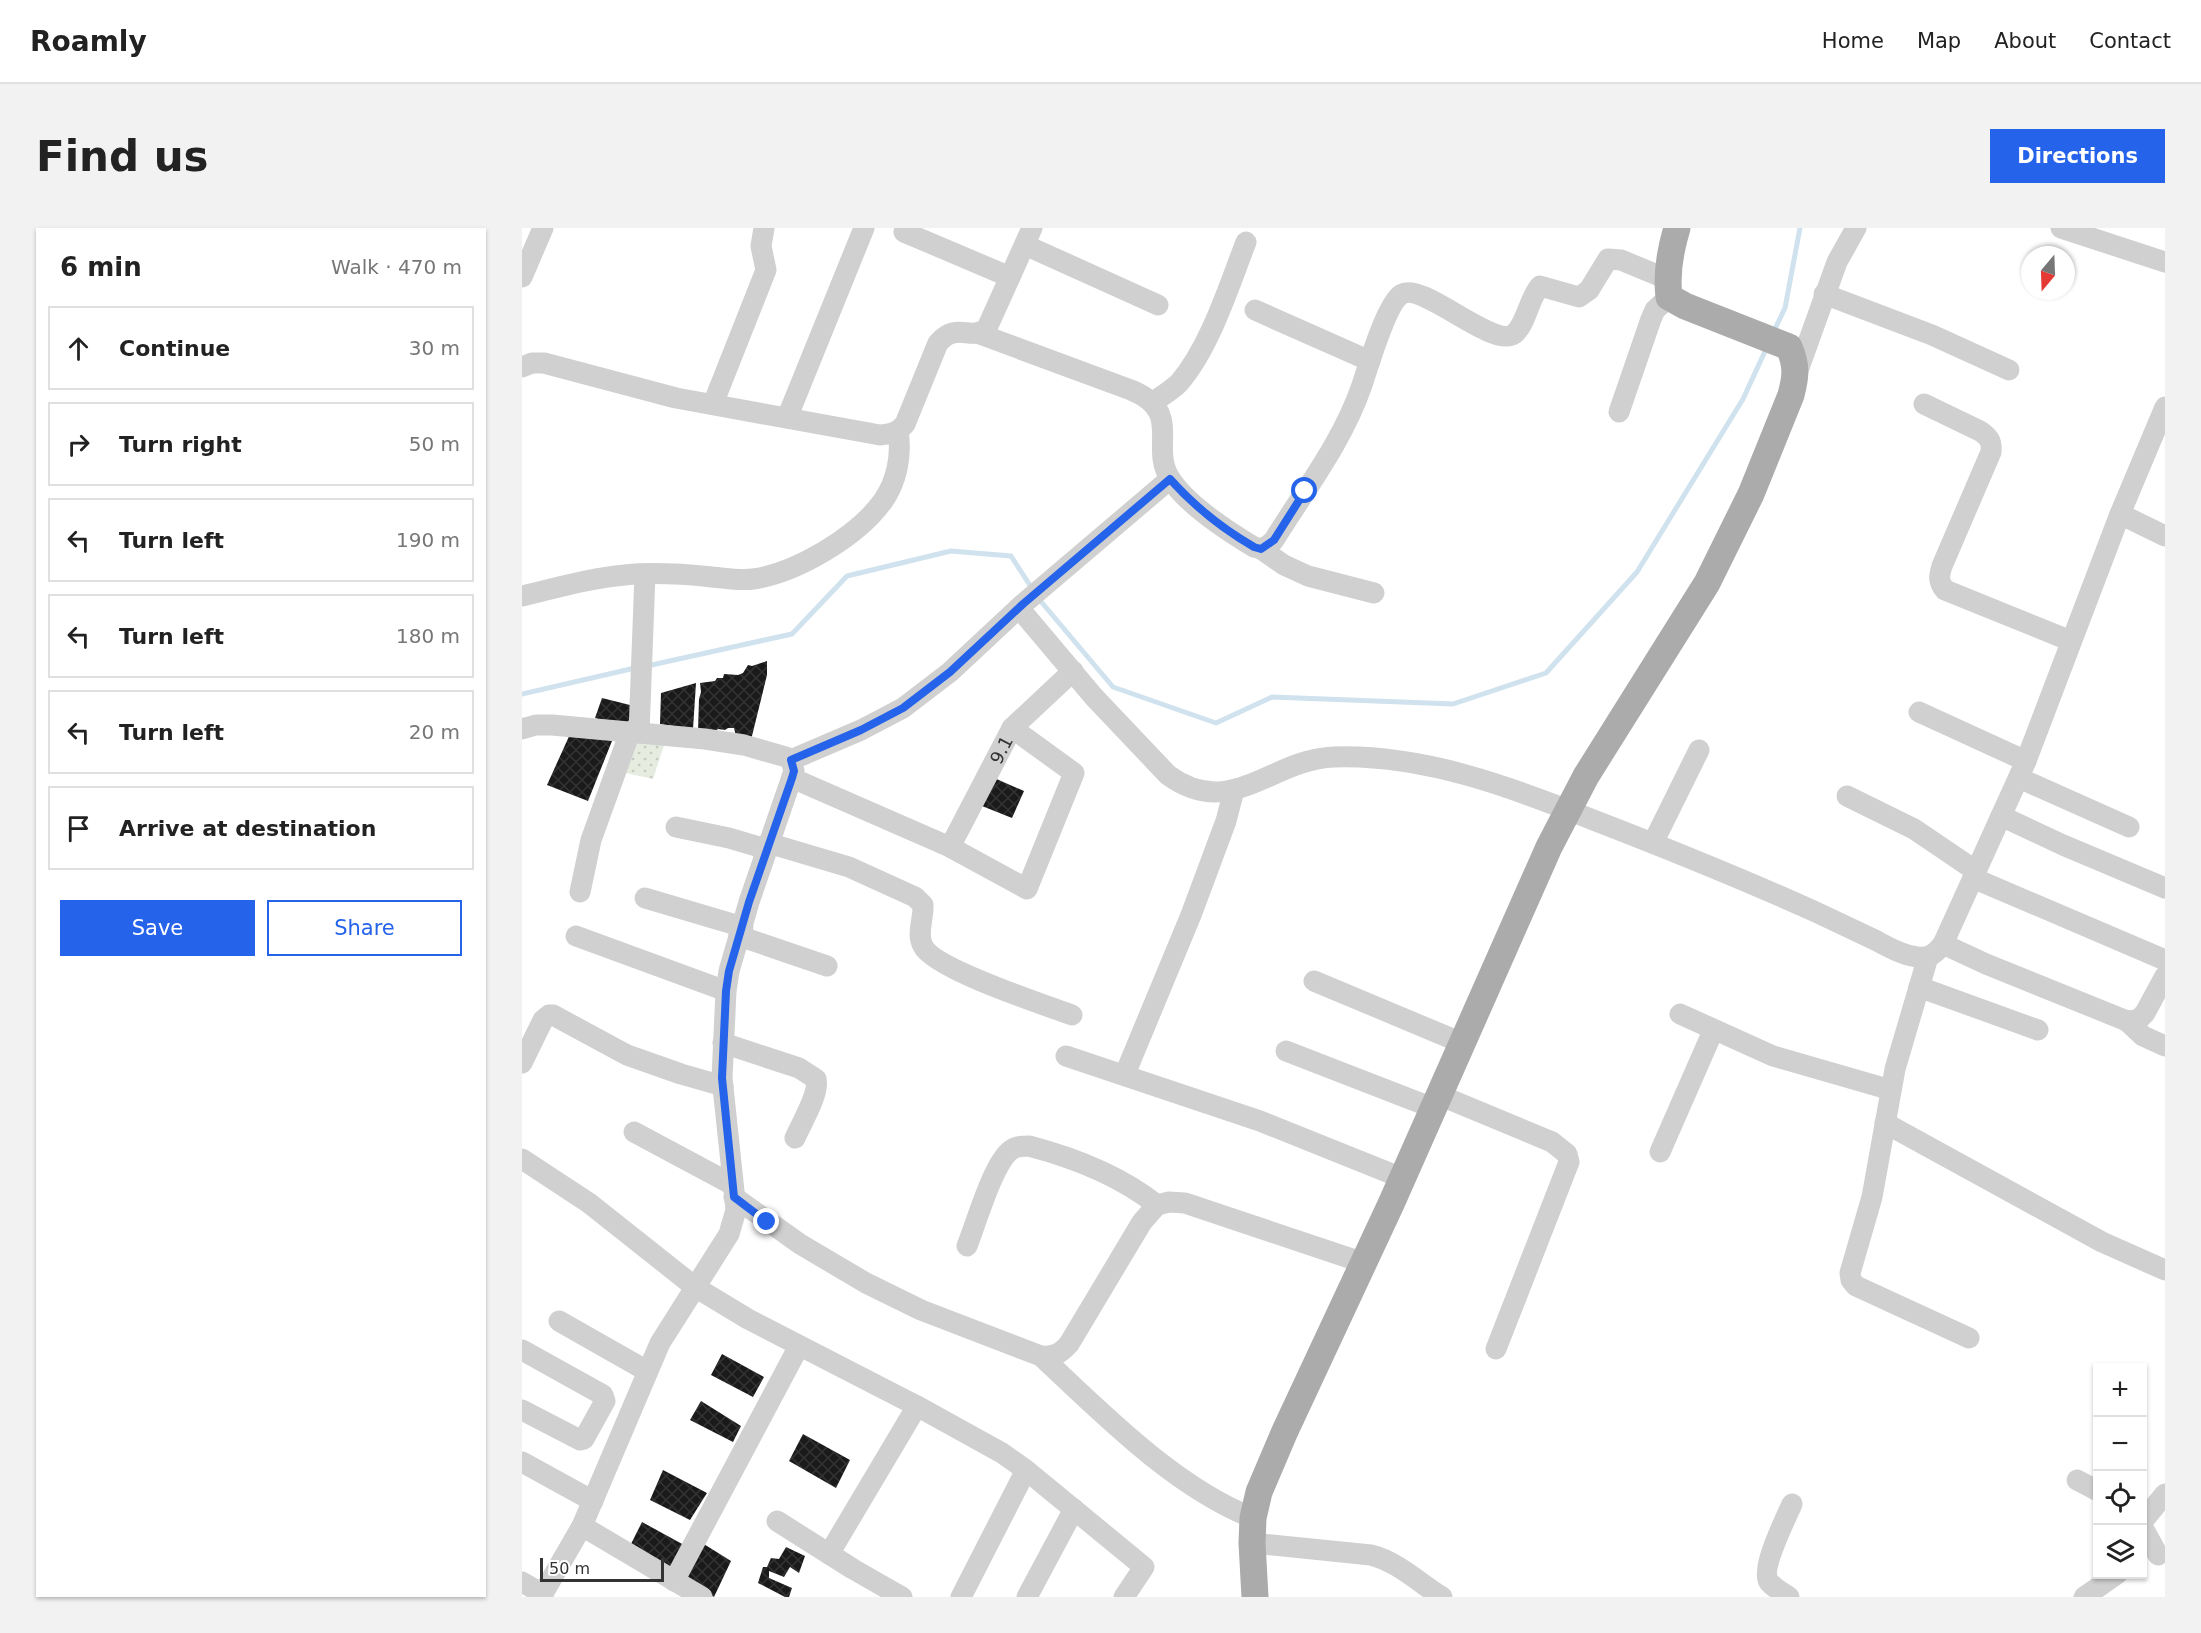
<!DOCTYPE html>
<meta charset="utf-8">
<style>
body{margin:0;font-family:"DejaVu Sans",sans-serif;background:#f2f2f2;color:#222}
.controls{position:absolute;right:18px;bottom:18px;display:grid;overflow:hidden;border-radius:0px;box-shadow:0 2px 4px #0004}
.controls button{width:54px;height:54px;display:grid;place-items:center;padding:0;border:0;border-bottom:2px solid #e0e0e0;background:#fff;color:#222;font:30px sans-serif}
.compass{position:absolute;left:1499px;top:18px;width:54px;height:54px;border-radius:50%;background:#fff;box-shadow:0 2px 4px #0004;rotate:199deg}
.scale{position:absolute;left:18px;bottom:15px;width:124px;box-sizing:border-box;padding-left:6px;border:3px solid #333;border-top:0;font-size:16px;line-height:21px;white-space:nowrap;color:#333;-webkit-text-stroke:4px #fff;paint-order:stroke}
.stop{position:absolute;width:18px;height:18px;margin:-14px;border:4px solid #2563eb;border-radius:50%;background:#fff}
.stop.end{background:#2563eb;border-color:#fff;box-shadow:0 2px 6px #0008}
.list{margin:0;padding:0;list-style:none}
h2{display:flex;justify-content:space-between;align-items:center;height:78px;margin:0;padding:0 24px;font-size:26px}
h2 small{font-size:20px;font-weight:400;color:#767676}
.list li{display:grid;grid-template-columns:39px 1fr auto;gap:18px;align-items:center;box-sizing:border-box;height:84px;margin:0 12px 12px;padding:0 12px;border:2px solid #e0e0e0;border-radius:0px}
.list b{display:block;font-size:22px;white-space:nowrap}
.list em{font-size:20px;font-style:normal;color:#767676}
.actions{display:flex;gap:12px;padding:18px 24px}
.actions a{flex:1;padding:14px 0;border:2px solid #2563eb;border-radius:0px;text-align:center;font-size:21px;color:#2563eb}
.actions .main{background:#2563eb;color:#fff}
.icon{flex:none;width:33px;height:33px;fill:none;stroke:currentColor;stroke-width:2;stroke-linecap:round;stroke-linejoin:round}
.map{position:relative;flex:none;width:1643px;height:1369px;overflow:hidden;border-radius:0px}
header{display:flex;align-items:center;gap:36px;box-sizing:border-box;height:84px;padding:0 30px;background:#fff;border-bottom:2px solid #e0e0e0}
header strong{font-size:28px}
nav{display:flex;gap:33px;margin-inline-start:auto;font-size:21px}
.intro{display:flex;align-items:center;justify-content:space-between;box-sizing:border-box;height:144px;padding:0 36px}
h1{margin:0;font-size:42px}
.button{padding:15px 27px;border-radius:0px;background:#2563eb;color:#fff;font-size:21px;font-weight:700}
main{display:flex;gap:36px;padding:0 36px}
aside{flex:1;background:#fff;border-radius:0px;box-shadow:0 2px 4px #0004}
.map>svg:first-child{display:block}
.grass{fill:url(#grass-dots)}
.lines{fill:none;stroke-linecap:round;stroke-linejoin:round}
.stream{stroke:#cfe2ee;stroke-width:5}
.building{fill:url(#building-cross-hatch)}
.minor{stroke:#d0d0d0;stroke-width:21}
.major{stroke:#ababab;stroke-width:27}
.route{stroke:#2563eb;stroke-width:8}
.labels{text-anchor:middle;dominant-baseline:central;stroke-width:6;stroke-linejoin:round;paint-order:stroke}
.street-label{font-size:18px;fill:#333;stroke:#fff}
</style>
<header>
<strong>Roamly</strong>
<nav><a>Home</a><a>Map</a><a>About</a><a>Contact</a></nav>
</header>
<div class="intro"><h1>Find us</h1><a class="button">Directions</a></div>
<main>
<aside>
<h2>6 min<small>Walk · 470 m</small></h2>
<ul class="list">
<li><svg class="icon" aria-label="ahead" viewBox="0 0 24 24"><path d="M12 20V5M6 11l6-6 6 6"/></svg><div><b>Continue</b></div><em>30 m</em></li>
<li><svg class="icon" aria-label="right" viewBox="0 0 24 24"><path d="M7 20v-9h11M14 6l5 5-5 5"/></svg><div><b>Turn right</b></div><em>50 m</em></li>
<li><svg class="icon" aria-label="left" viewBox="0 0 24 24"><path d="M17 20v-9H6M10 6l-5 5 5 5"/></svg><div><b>Turn left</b></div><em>190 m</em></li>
<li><svg class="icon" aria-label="left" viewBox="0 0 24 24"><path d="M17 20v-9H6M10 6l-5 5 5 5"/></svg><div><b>Turn left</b></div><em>180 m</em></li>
<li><svg class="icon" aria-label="left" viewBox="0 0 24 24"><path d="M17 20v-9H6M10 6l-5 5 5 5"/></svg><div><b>Turn left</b></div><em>20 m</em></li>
<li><svg class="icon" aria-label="arrive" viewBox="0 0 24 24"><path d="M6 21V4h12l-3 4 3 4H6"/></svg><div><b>Arrive at destination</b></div></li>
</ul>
<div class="actions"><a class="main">Save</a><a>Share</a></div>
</aside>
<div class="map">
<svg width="1643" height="1369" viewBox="0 0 1643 1369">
<defs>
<pattern id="grass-dots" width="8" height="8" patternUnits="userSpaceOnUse" patternTransform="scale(1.5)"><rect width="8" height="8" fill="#e6ecdf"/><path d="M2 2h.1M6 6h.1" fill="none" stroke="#c6cbc0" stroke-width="1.8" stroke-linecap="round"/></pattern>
<pattern id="building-cross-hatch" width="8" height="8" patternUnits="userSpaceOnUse" patternTransform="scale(1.5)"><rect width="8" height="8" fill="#1a1a1a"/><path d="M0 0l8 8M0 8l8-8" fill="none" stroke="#333"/></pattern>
</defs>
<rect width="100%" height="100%" fill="#fff"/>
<!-- grass -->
<path class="grass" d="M144,511L131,551L95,543L104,514Z"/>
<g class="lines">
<!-- stream -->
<path class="stream" d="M1251,105L1263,80L1278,0
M516,370L591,459L694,495L750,469L931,476L1024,445L1115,344L1221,171L1245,119
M125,438L270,406L325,348L429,323L489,328L511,362
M0,466L113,440"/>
</g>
<!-- building -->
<path class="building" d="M245,433V447L229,512L214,508L212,500H206L203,502L196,501L192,504L176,503L177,471L179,464L178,455L193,453L195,450H201L202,446L216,447L221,445L226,437L230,438Z
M174,455L171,501L138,496L139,465Z
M80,470L112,478L104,500L73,490Z
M49,504L92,508L66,573L25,557Z
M470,549L502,563L490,590L455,576Z
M200,1126L242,1149L231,1169L189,1147Z
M179,1173L219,1198L211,1214L168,1192Z
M281,1206L328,1232L314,1260L267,1233Z
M141,1242L185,1265L168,1292L128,1272Z
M120,1294L162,1317L147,1344L106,1322Z
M177,1313L209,1333L192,1369L161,1351Z
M264,1319L283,1328L277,1345L268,1339L262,1349L247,1343V1350L270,1360L267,1369H263L236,1355L241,1339H245L249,1330L257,1331Z"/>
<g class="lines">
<!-- minor -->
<g class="minor">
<path d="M1539,0L1643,34"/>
<path d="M382,4L488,49"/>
<path d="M503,17L636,77"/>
<path d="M0,49L21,0"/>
<path d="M1302,66L1410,107L1487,142"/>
<path d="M733,82L848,133"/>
<path d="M455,105L609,162C663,184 626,219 649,252C666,277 707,304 732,319C741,322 745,319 752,312C783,262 821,213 840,157C846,139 865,74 880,66C901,54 971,121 992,106C1004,97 1007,70 1018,58L1057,69L1067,62L1086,31L1099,32L1145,51"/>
<path d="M0,139L10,135H22L154,170L358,207C369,206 375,205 383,196L416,115C435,93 449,114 465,100L510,0"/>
<path d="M1274,148L1315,34L1334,0"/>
<path d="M631,174C640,168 650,162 657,155C688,119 707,58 724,14"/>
<path d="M191,176L244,42L239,18L242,0"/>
<path d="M1402,176L1458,203C1467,209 1470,213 1469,224L1420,338C1417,348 1416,354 1423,362L1549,413"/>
<path d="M1097,184L1129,91L1133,82L1147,69"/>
<path d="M265,190L342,0"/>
<path d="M1598,286L1643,308"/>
<path d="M739,321L762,337L786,348L852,365"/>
<path d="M0,368C34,360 68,350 103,347C131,344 161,346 190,349C203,350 218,353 231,351C274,345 335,309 361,273C375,253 380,227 376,203"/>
<path d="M497,380L572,469L646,547C709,593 749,531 812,529C902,526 992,560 1074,593C1149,622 1223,652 1296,685C1315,694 1334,703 1353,712C1366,719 1380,727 1395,729C1407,731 1414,725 1421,716L1504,533L1598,286L1643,179"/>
<path d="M1397,484L1504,533"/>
<path d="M0,501L14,497H30L183,511L222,517L264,529L269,532L272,543L227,674L207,743L204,763L200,850L214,982L207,1006L138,1115L60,1298L19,1369"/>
<path d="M117,505L123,346"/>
<path d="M269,532L339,502L381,480L428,444L501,376L648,251"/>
<path d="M270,550L428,619L505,661L552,545L490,500"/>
<path d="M1497,550L1607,599"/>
<path d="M1325,568L1392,601L1454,643"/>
<path d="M1479,588L1541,617L1643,660"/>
<path d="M154,599L207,610L244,621"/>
<path d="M246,615L327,639L393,669L401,677C402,690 394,706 401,718C412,741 523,777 550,787"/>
<path d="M1131,615L1177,522"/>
<path id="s1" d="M428,619L490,500L551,443"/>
<path d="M1451,650L1643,732"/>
<path d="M58,664L69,612L108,504"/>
<path d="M123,670L221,699"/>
<path d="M54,708L204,763"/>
<path d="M217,708L305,738"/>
<path d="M1421,716L1464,736L1605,793L1616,792L1623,785L1643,748"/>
<path d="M1406,729L1373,841L1350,969L1328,1045L1329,1052L1334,1058L1447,1110"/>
<path d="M792,753L940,815"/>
<path d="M1397,759L1516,802"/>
<path d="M1158,786L1251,828L1369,862"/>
<path d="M1605,793L1621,808L1643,818"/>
<path d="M201,815L277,840L294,851C298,865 279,896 273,910"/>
<path d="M764,823L911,880"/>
<path d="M544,828L738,893L880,950"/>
<path d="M0,835L21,792L27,787H31L105,827L159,846L201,858"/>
<path d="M603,846L669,687L704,593L712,562"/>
<path d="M917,867L1030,914L1045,926L1047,934L974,1121"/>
<path d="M1363,895L1580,1014L1643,1042"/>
<path d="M112,904L211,957"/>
<path d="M1138,924L1191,803"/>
<path d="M0,931L67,975L173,1059L226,1091L395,1178L480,1225L504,1242L622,1339L602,1369"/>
<path d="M212,969L278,1016L344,1055L399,1082L519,1128C532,1129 538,1126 547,1116L620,994L635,977L647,974L663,975L842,1035"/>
<path d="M445,1018C454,996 471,935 489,922C494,918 500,918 507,918C553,930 597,947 635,977"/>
<path d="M37,1093L125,1143"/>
<path d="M0,1122L81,1167L83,1173L62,1211L58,1212L0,1182"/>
<path d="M519,1128C580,1185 652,1259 731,1290"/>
<path d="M0,1234L71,1273"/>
<path d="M1555,1252L1576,1263"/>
<path d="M255,1293L331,1341L380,1369"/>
<path d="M1620,1294L1643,1266"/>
<path d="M60,1298L180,1369"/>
<path d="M1620,1298L1636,1327"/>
<path d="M730,1315L849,1327C876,1334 896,1354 920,1369"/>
<path d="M307,1326L395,1178"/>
<path d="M152,1353L277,1118"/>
<path d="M0,1354L21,1366"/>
<path d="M439,1369L504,1242"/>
<path d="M505,1369L552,1281"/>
<path d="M1267,1369C1261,1365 1252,1360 1247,1354C1238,1341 1264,1290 1270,1276"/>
<path d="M1562,1369L1595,1346"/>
</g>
<!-- major -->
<path class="major" d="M733,1369L730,1315L731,1290L737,1264L763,1203L869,976L1027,619L1064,548L1185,355L1229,266L1269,167C1274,148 1275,138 1267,119L1163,78L1147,69C1144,45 1148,23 1155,0"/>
</g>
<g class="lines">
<!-- route -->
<path class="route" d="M245,994L212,969L200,850L204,763L207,743L227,674L270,550L272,543L269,532L339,502L381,480L428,444L501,376L648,251C672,278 701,301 732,319L739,321L752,312L783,263"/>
</g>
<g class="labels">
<!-- street labels -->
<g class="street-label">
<text stroke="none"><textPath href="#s1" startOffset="110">9.1</textPath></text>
</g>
</g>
</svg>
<div class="controls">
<button>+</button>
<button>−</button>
<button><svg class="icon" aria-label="locate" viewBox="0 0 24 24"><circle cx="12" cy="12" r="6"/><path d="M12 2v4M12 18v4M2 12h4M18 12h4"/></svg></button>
<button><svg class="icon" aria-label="layers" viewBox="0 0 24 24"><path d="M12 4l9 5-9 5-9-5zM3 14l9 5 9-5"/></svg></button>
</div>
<svg class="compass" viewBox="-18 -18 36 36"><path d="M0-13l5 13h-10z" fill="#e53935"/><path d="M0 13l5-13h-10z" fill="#767676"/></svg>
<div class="scale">50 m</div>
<div class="stop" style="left:783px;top:263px"></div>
<div class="stop end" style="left:245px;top:994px"></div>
</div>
</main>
